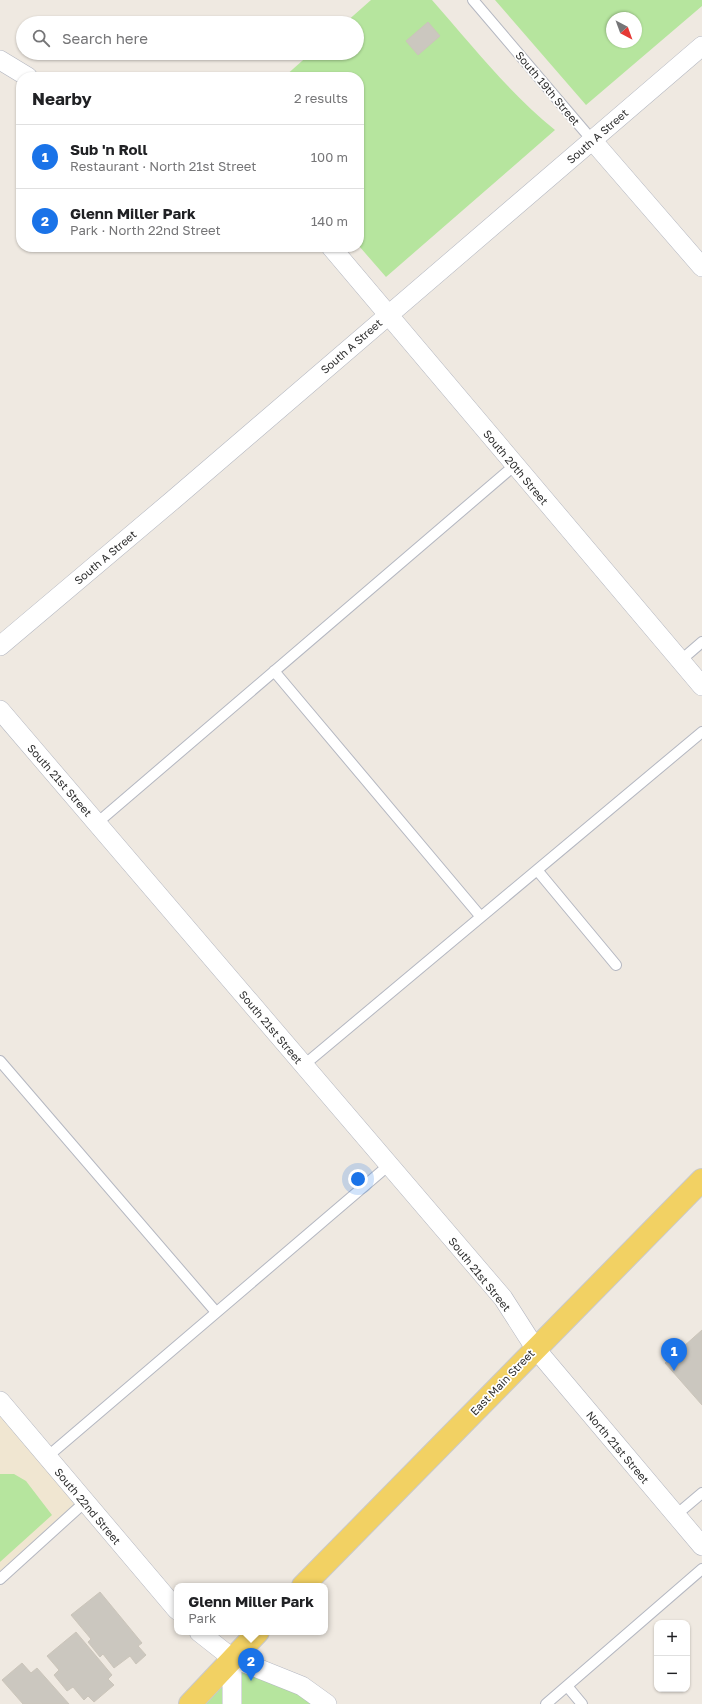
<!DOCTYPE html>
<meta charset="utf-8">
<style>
body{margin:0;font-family:"Golos Text",sans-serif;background:#f2f2f2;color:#202124}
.controls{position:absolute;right:12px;bottom:12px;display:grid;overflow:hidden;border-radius:8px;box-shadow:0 1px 3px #0004}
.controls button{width:36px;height:36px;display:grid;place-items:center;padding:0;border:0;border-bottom:1px solid #e0e0e0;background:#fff;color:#202124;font:20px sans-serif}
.compass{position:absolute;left:606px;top:12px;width:36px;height:36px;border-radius:50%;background:#fff;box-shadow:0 1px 3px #0004;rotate:139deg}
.you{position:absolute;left:358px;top:1179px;width:14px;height:14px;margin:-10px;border:3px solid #fff;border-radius:50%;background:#1a73e8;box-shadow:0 0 0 6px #1a73e833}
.badge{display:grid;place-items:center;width:26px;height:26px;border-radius:50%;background:#1a73e8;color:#fff;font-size:13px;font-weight:700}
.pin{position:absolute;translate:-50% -33px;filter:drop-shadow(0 1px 2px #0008)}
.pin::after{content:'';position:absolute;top:21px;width:14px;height:12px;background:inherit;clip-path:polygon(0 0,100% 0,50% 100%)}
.popup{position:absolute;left:174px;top:1583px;width:154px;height:52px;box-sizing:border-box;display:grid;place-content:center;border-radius:8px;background:#fff;filter:drop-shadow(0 1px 3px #0005);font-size:13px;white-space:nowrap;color:#757577}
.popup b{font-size:15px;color:#202124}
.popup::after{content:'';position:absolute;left:50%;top:100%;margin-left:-8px;border:8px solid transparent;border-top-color:#fff}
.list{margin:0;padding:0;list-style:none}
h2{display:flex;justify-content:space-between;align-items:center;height:52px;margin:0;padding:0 16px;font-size:17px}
h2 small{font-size:13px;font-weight:400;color:#757577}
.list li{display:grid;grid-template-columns:26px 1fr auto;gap:12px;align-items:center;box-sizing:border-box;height:64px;padding:0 16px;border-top:1px solid #e0e0e0}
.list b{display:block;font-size:15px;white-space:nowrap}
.list p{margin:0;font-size:13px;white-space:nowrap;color:#757577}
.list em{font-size:13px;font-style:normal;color:#757577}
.icon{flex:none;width:22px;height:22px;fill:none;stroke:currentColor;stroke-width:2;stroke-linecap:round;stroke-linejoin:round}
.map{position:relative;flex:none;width:702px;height:1704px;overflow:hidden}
.search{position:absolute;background:#fff;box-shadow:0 1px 3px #0004;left:16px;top:16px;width:348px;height:44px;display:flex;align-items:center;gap:10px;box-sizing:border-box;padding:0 14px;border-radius:22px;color:#757577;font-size:15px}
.panel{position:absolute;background:#fff;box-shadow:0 1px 3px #0004;left:16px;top:72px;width:348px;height:180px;border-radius:16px}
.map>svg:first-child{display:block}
.education{fill:#f0e6d1}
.green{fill:#b6e59e;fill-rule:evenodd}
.building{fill:#cbc7bf;stroke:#cbc5ba}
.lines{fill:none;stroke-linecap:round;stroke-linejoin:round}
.lane-casing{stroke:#b4b7c1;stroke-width:12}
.street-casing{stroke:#b4b7c1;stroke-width:20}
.primary-casing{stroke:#c9c9c9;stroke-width:24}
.lane{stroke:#fff;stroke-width:10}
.street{stroke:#fff;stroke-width:19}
.primary{stroke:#f2d163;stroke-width:22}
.labels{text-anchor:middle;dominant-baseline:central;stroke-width:3.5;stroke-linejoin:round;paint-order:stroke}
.street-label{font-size:11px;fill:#2e2e2e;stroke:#fff}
</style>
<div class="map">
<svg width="702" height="1704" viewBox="0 0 702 1704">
<rect width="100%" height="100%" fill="#efe9e1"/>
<!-- education -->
<path class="education" d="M0,1401L85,1502L0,1579Z"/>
<!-- green -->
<path class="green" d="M371,0H432C471,44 509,93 555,130L386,277L359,246V77H284L311,53H357V23H345Z
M495,0H702V6L586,105ZM612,18H636V42H612Z
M0,1474H14L26,1481L52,1515L0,1562Z
M232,1658L327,1704H190Z"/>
<!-- building -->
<path class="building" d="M428,22L440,36L418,55L406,41Z
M702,1330V1405L665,1363Z
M100,1592L142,1643L138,1646L146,1655L136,1664L130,1656L114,1668L103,1654L100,1657L88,1642L91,1639L71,1615Z
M76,1632L112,1675L108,1679L114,1685L94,1702L88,1696L84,1700L73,1687L67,1691L54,1675L59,1670L47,1656Z
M22,1663L31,1673L37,1668L69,1704H23L2,1680Z"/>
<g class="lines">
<defs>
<path id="lane" d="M473,0L592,140
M680,661L702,642
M274,671L481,917
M97,823L515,465
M537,870L616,965
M0,1061L216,1312
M304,1065L702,732
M47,1457L389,1165
M676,1515L702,1493
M0,1579L85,1502
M567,1686L582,1704
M546,1704L702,1569"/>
<path id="street" d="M0,60L28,77
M592,140L702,267
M331,247L702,686
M0,646L173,500L702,46
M0,710L503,1298L535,1348L702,1546
M0,1401L177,1610
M199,1632L232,1658L302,1686L327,1704
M232,1704V1658"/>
<path id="primary" d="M303,1586L702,1180
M190,1704L258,1632"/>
</defs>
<!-- lane casing -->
<use href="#lane" class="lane-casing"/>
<!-- street casing -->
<use href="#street" class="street-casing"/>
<!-- primary casing -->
<use href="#primary" class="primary-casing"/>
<!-- lane -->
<use href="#lane" class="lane"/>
<!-- street -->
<use href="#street" class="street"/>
<!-- primary -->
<use href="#primary" class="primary"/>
</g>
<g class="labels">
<!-- street labels -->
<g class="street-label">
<text transform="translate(548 88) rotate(50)">South 19th Street</text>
<text transform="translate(597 136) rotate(-41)">South A Street</text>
<text transform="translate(351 346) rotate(-41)">South A Street</text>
<text transform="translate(516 467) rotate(50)">South 20th Street</text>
<text transform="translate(105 557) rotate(-40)">South A Street</text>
<text transform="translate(60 780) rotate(49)">South 21st Street</text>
<text transform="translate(271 1027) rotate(50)">South 21st Street</text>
<text transform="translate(480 1274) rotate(51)">South 21st Street</text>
<text transform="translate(502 1382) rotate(-46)">East Main Street</text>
<text transform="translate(618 1447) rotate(50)">North 21st Street</text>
<text transform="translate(88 1506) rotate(50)">South 22nd Street</text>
</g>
</g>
</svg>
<div class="controls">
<button>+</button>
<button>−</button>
</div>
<svg class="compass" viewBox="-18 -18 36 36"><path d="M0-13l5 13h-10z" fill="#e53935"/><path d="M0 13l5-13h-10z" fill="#757577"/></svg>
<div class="you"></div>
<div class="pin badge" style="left:674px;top:1371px">1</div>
<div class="pin badge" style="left:251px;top:1681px">2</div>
<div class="popup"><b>Glenn Miller Park</b>Park</div>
<div class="search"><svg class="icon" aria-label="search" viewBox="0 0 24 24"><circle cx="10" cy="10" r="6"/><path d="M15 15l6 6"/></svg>Search here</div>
<section class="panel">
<h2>Nearby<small>2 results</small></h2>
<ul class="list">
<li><span class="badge">1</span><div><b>Sub 'n Roll</b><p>Restaurant · North 21st Street</p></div><em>100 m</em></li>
<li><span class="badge">2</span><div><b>Glenn Miller Park</b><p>Park · North 22nd Street</p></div><em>140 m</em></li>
</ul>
</section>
</div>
